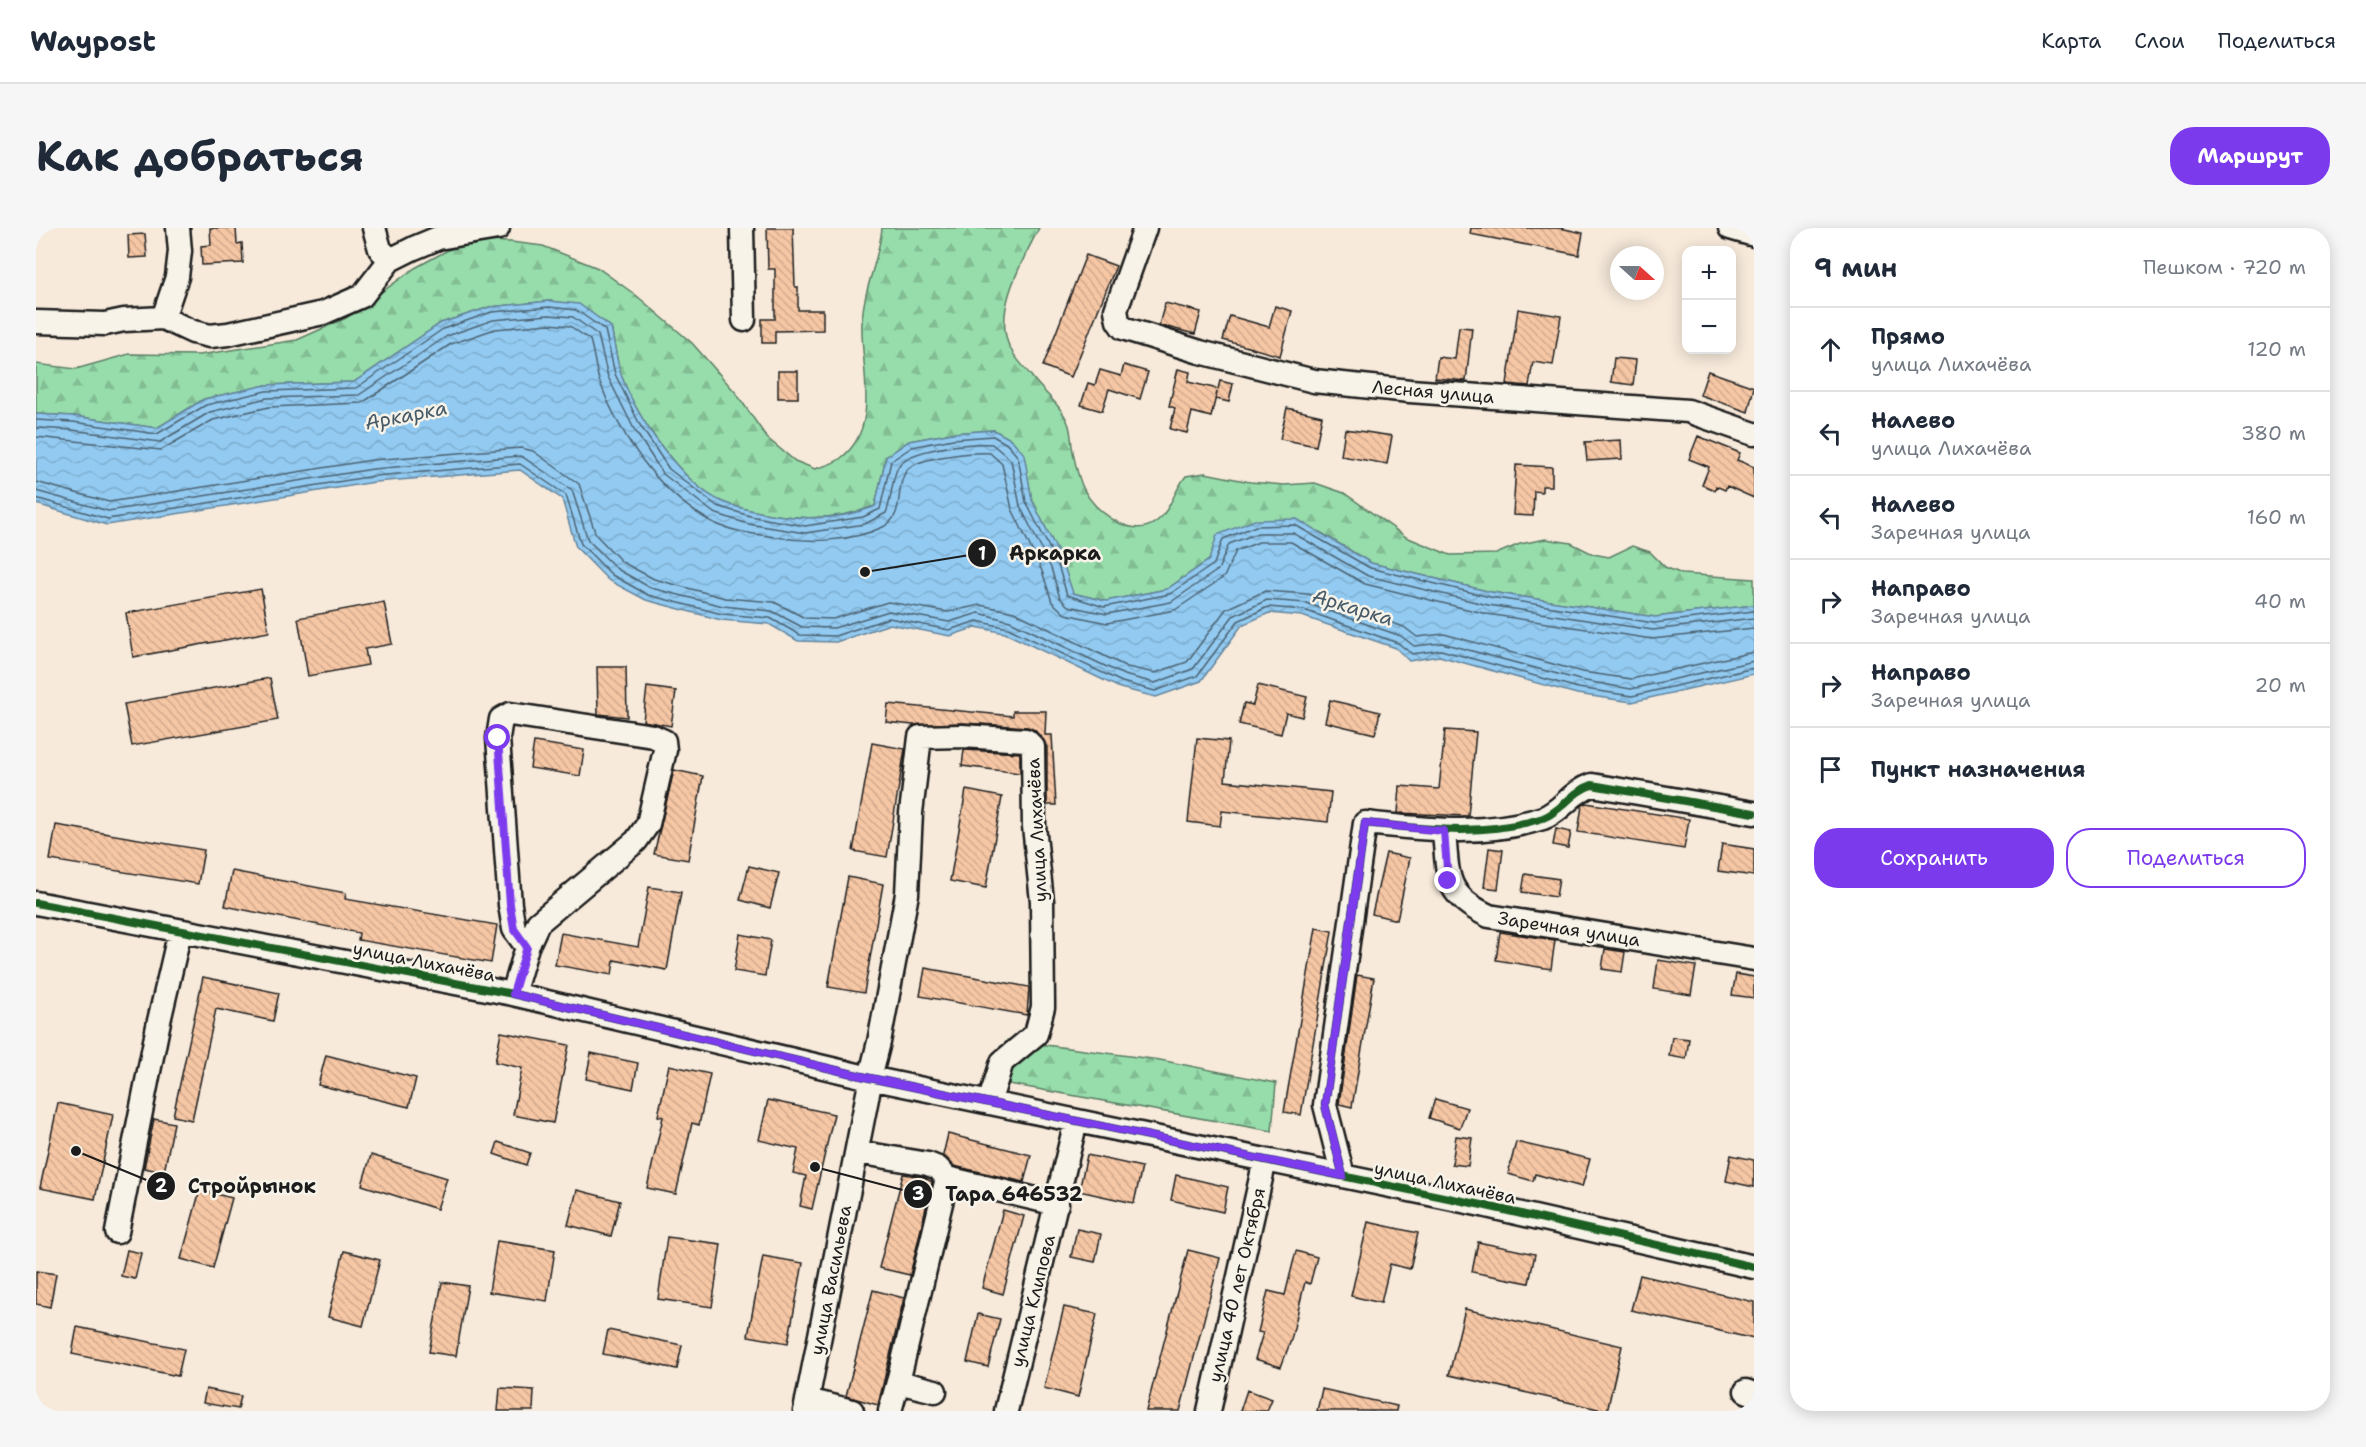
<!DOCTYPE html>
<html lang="ru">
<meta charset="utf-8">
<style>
body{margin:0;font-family:"Shantell Sans",sans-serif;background:#f6f6f7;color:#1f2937}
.controls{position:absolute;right:18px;top:18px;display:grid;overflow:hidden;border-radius:12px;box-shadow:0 3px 15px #0003}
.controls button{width:54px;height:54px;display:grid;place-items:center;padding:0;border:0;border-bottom:2px solid #e0e1e3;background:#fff;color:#1f2937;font:30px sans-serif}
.compass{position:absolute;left:1574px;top:18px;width:54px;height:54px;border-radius:50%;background:#fff;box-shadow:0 3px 15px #0003;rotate:111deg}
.stop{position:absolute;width:18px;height:18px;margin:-14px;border:4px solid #7c3aed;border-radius:50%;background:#fff}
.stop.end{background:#7c3aed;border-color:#fff;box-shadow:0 2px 6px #0008}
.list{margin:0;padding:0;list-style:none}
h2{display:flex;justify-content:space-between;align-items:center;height:78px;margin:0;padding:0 24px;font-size:26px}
h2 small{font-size:20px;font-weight:400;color:#747a83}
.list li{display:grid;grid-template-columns:39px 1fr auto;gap:18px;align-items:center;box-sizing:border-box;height:84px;padding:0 24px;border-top:2px solid #e0e1e3}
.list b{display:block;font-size:22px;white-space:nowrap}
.list p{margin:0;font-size:20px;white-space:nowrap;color:#747a83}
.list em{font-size:20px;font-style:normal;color:#747a83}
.actions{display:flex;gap:12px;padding:18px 24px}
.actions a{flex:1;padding:14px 0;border:2px solid #7c3aed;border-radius:24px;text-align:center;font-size:21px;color:#7c3aed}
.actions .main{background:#7c3aed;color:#fff}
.icon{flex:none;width:33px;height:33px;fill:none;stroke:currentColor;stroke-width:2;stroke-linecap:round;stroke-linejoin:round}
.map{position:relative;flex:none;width:1718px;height:1183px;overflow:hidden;border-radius:24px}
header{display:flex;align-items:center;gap:36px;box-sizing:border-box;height:84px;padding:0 30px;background:#fff;border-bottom:2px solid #e0e1e3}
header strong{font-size:28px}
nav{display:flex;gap:33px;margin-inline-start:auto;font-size:21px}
.intro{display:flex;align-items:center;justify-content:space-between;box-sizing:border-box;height:144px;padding:0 36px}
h1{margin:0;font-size:42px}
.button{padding:15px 27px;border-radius:24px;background:#7c3aed;color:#fff;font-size:21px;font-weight:700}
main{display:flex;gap:36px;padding:0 36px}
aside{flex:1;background:#fff;border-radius:24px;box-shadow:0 3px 15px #0003}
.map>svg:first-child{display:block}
.forest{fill:url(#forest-firs);stroke:#5a7c64;stroke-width:1.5}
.water{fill:url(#water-waves);stroke:#63849c;stroke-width:1.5}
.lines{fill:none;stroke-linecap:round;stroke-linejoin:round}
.shore{stroke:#4b6271;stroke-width:1.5}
.building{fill:url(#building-back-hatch);stroke:#1c1c1c;stroke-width:1.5}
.minor-casing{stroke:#1c1c1c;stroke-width:27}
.minor{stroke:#f7f3e8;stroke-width:22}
.cycleway-casing{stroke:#f7f3e8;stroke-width:11}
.cycleway{stroke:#1b5e20;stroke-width:8}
.route{stroke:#7c3aed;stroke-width:8}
.labels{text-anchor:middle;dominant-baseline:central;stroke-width:5;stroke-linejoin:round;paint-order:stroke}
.street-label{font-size:18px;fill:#1c1c1c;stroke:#f7f3e8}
.water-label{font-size:20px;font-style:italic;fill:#455967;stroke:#f7f3e8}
.leader{fill:none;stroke:#1c1c1c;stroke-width:2}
.callout-dot{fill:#1c1c1c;stroke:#f7f3e8;stroke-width:2}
.mark-label{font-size:18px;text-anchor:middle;font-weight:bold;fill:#fff}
.callout-label{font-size:20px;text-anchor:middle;font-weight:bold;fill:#1c1c1c;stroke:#f7f3e8;stroke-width:5;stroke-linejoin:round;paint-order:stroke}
</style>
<header>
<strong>Waypost</strong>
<nav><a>Карта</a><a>Слои</a><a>Поделиться</a></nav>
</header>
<div class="intro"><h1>Как добраться</h1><a class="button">Маршрут</a></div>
<main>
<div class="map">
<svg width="1718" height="1183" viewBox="0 0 1718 1183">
<defs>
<pattern id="forest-firs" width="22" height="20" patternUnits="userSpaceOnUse" patternTransform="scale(1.5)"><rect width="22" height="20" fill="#97ddab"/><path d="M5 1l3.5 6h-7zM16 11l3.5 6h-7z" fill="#82bd93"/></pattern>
<pattern id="water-waves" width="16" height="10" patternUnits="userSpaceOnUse" patternTransform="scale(1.5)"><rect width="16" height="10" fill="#92caf1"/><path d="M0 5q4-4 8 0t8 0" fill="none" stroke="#7dadce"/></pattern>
<pattern id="building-back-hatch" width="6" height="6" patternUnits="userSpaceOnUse" patternTransform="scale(1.5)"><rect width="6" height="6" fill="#f6c7a5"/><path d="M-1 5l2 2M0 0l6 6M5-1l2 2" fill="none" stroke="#d2aa8d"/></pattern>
</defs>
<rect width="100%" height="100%" fill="#f7eadb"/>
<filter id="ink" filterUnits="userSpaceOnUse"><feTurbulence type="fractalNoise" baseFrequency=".0167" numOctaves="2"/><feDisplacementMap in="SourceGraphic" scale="12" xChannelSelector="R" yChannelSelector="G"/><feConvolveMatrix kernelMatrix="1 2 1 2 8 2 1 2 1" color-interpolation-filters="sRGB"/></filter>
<g filter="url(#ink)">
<!-- forest -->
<path class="forest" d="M846,0H1003C987,32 956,83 974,120C979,130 989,140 996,149C1007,164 1025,177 1032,195C1035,202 1035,211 1036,218C1042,254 1048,276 1083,295C1096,301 1109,303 1121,293C1134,283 1139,261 1150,248L1169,245L1214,254L1248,257L1279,255L1308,265L1370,309L1414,327L1460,326L1484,316L1510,311L1535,315L1557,326L1573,329L1596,318L1614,324L1629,339L1646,346L1718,351V377L1619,389L1455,364L1335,335L1284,304L1173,332L1131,361L1070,373L1036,365L1027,335L996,272L987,226L976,212L958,202L917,205L873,213L850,229L839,278C807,290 772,292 740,287C722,284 703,281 686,274C646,256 597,185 584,143C580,129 578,113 575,99L543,77L513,73L454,79L405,95L318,154L230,157L168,171L121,200L37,188L0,186V136L40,141L93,126L163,127L261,112L310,90L379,40L412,22L445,13L475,14L507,18L562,40L601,68L656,115L700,165L731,210L759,233L779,241C787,238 798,236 805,230C846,199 824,138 826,95C827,62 843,32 846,0Z
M971,812L1124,832L1240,855L1236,903L973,856Z"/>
<!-- water -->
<path class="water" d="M513,73L543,76L575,99C578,113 580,129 584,143C597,185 646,257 687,274C703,281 722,284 740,287C772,292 808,291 839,278L850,229L873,213L917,205L958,202L976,212L988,226L996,272L1027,335L1037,365L1070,373L1131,361L1173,332L1181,307L1219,292L1261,291L1335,335L1455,364L1619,389L1718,377V446L1596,474L1541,466L1403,428L1373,433L1360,420L1266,388L1233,385L1206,397L1165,453L1120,469L1084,460L969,405L940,399L914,408L854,396L800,414L762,413L733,396L685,392L610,372L572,352L540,319L526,271L484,242L339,254L71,297L0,276V186L37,188L121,200L168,171L230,157L318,154L405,95L454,79Z"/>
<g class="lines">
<!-- shore -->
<path class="shore" d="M0,192L37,194L121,206L170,177L230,163L320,160L407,101L456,84L513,79L540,82L569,102L579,146L604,197L633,241L681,278L714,288L769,298L827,289L844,281L855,233L876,219L917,211L957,208L971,216L982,229L990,274L1022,337L1031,367L1068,379L1134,366L1178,336L1187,311L1220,298L1259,297L1334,340L1454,369L1618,395L1718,383
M0,200L36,202L124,214L174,184L231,170L323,167L411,108L457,92L513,87L537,89L562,107L572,149L598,201L627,246L678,285L712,296L769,305L829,296L850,285C856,271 855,253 862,239C871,220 937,215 956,216L975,232L984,278L1015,340L1024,370L1032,378L1071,386L1135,374L1182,342L1193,316L1222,305H1257L1332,348L1452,377L1617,402L1718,390
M0,209L125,222L177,192L233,179L326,175L415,116L459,101L513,96L534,98L554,112C558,125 559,139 563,152C583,207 622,264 674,293C692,303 718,306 740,309C773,315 815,314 847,299C870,288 858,259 871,242C881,229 937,224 954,225L966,236L976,281L1006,343L1016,374L1029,386L1071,395L1139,382L1188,349L1200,323L1223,314H1255L1329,356L1451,386L1616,411L1718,400
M0,254L73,274L336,232L485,220L497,223L543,256L560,307L586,334L618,351L689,370L738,374L769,390L797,391L852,374L912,384L944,377L978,384L1091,439L1119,445L1151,434L1190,381L1229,363L1272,366L1368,399L1381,409L1408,406L1546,444L1595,451L1718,424
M0,263L72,283L337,241L485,228L536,262L552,312L581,341L615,360L687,378L736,383L766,399L798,400L853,383L913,394L943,385L974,393L1088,447L1119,455L1157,441L1197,388L1231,372L1270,375L1365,408L1378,418L1406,415L1544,452L1595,461L1718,433
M0,270L72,291L338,248L484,236L530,267L545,316L576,347L612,367L686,386L734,390L764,407L799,408L853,390L913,402L941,393L972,400L1086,454L1119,463L1161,448L1202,393L1232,379L1268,382L1362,415L1376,426L1405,422L1542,460L1596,468L1718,440"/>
</g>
<!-- building -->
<path class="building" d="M174,0H200L201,16L206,15L207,35L166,37L165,18L175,17Z
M731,0H757L759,59H762V82H787V102L739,103V115H726V91H739V41H732Z
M1435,0H1524L1547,5L1543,27L1434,6Z
M109,6L111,29L93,30L92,7Z
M1050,27L1080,38L1035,149L1007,138Z
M1129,75L1165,84L1159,106L1123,97Z
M1239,78L1256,83L1244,128L1187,112L1194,88L1233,99Z
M1482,81L1525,88L1517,137L1497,134L1493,158L1471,156Z
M1423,99L1436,100L1430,153L1399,150L1402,129L1419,131Z
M1578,130L1600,132L1597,157L1575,154Z
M1088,137L1112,144L1104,171L1073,161L1066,183L1045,177L1052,155L1059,157L1064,142L1085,148Z
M1142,141L1154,144L1152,154L1182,161L1184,153L1197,156L1193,174L1180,171L1181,164L1175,189L1156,184L1151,205L1134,201L1139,180L1133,178Z
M742,143H762V170H742Z
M1672,143L1718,159L1712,184L1664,167Z
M1251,180L1286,188L1280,218L1244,211Z
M1309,201L1356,208L1351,236L1305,228Z
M1662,208L1704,225L1701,232L1718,239V270L1691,258L1689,262L1680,258L1679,262L1666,257L1673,239L1653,231Z
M1585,212L1586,231L1551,233L1549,214Z
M1480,237L1516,239V258H1506V264L1498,263L1497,288L1477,287Z
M225,361L233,404L97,429L90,385Z
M348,374L356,416L329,421L332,437L272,448L262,390Z
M561,439H590L591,489L562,486Z
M234,450L242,492L96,518L88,476Z
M1222,457L1271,469L1266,489L1250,485L1245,506L1203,496L1208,475L1217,477Z
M611,459L640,463L635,498L607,493Z
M1294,472L1344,484L1339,506L1289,494Z
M852,476L977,488V483H1010L1009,507H1016L1020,577H1011V519L999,502L991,499L927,495L877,497L850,494Z
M1409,502L1440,504L1432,588L1362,585L1364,558L1403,561Z
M1161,510L1193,513L1189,553L1295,564L1292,594L1186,583L1184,598L1152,594Z
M498,514L548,522L544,548L494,540Z
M836,515L869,521L851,629L817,623Z
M928,522L984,525V545L926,538Z
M638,542L667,548L652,632L618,626Z
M930,562L966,569L950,660L914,653Z
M1550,575L1653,591L1648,621L1542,604L1546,578Z
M20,597L168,622L162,656L14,632Z
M1520,601L1535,604L1532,620L1517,617Z
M1686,616L1718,621V648L1682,643Z
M1453,620L1467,622L1462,661L1448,659Z
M1350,625L1374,630L1361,692L1336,686Z
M713,638L743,645L734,680L704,672Z
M196,643L310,665L309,671L461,697L455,735L322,712L323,705L189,678Z
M1489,646L1523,651L1520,669L1486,664Z
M812,649L847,656L828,765L792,759Z
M613,659L645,664L631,742L578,732L576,747L519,737L525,705L602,719Z
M1280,700L1296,703L1265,887L1248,884Z
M1464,704L1519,712L1515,741L1460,732Z
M704,706L735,712L729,748L698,743Z
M1569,721L1589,724L1586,744L1566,741Z
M1622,732L1660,738L1655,767L1618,761Z
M889,740L993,759L991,787L884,768Z
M1700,746L1718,749V770L1696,767Z
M1321,747L1338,750L1316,879L1303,876Z
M167,749L243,765L237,793L180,781L156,892L137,888Z
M465,804L533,817L517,895L477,887L486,840L459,834Z
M1636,809L1653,811L1650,831L1633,828Z
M555,825L602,835L597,861L550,851Z
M290,827L380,850L373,879L282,857Z
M633,837L674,846L663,897L656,895L640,966L611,960L627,889L622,888Z
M1399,871L1431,880L1424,900L1393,890Z
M732,872L798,886L776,981L764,978L770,948L757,945L762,921L723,912Z
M22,875L77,887L59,971L4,960Z
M118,891L138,895L128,944L108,940Z
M912,906L995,927L988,954L918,938L907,927Z
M1420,908L1436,910L1432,938L1416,936Z
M462,914L494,925L490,937L458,926Z
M1480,914L1554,931L1546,959L1499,946L1497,953L1472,946Z
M335,927L411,950L401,981L326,957Z
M1051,927L1106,939L1098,975L1043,963Z
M1695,927L1718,932V959L1690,953Z
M867,946L888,949L896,954L874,1047L843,1040Z
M1140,947L1192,959L1187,984L1135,972Z
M164,962L196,970L177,1040L145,1031Z
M541,962L584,973L575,1008L532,997Z
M967,982L988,988L967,1066L946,1060Z
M1332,994L1382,1005L1374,1041L1354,1036L1345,1075L1315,1068Z
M1041,1001L1065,1006L1059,1034L1035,1029Z
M631,1009L685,1016L676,1079L622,1071Z
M461,1013L519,1022L511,1073L453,1064Z
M1442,1014L1499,1026L1493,1055L1436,1044Z
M91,1022L105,1025L99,1051L85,1048Z
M1152,1022L1184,1030L1144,1183H1110Z
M308,1023L344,1032L327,1098L292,1089Z
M1260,1023L1281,1029L1274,1056L1269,1054L1255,1112L1245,1139L1219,1131L1227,1105L1222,1104L1232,1063L1249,1067Z
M727,1028L767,1035L752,1115L712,1108Z
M0,1043L20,1046L14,1079L0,1076Z
M1604,1047L1718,1074V1111L1595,1082Z
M406,1054L432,1058L420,1128L393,1124Z
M837,1062L868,1070L842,1177L810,1168Z
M1028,1079L1061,1086L1042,1169L1008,1160Z
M1429,1081L1586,1118L1571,1183L1413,1147Z
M942,1086L964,1091L952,1139L931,1134Z
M41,1099L148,1121L142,1148L36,1126Z
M572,1102L646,1117L641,1141L567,1126Z
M464,1160L498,1162L497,1183H462Z
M170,1161L205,1168L202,1181L167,1175Z
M1286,1161L1361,1178L1360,1183H1281Z
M1211,1162L1236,1171L1231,1183H1204Z"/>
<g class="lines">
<defs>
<path id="minor" d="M338,0L344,21L354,32
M706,0L708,92
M1109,0L1080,82L1082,93L1087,100L1164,124L1278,153L1374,163L1652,183L1718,206
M1694,0L1718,7
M127,90L141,49L144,23L142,0
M0,94L69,96L88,92L127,90L157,104L174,108L192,106L287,85L326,68L354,32L378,20L402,10L462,0
M1408,603C1412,648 1408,667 1453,688L1718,731
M0,675L477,766L834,850L1446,977L1718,1039
M477,766L491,719L502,695L600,613L612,596L629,522L628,513L617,508L474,486L465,491L462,510L474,677L478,701L491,719
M834,850L843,814L871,666L875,585L884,509L926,508L990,512L997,519L998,598L1006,673L1007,779L1000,806L966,834L953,875
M821,924L892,936L902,940L911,950L862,1154L899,1163
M1307,948L1289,877L1329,595C1389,601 1448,609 1507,590C1526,583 1536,563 1556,557L1718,585
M911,950L1021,976
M81,1004L123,793L144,703
M1710,1163L1718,1166
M771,1172L816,1183
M769,1183L835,850
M854,1183L862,1154
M970,1183L1040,893
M1173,1183L1229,932"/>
</defs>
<!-- minor casing -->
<use href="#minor" class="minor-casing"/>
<!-- minor -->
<use href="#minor" class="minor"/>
<defs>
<path id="cycleway" d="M0,675L477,766L834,850L1446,977L1718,1039
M1307,948L1289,877L1329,595C1389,601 1448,609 1507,590C1526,583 1536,563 1556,557L1718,585"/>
</defs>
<!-- cycleway casing -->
<use href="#cycleway" class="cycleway-casing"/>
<!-- cycleway -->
<use href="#cycleway" class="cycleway"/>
</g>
</g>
<g class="lines" filter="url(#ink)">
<!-- route -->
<path class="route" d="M462,510L474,677L478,701L491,719L477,766L834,850L1307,948L1289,877L1329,595L1408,603L1412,653"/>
</g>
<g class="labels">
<!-- street labels -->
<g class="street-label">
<text transform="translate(1397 164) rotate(5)">Лесная улица</text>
<text transform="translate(1001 602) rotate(-93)">улица Лихачёва</text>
<text transform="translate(1533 701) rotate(9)">Заречная улица</text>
<text transform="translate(388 734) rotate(11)">улица Лихачёва</text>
<text transform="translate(1409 955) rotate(12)">улица Лихачёва</text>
<text transform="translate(795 1052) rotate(-79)">улица Васильева</text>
<text transform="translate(1201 1057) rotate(-77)">улица 40 лет Октября</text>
<text transform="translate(997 1073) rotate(-76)">улица Клипова</text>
</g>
<!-- water labels -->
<g class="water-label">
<text transform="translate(370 187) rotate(-11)">Аркарка</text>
<text transform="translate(1317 379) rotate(17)">Аркарка</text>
</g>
</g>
<!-- callouts -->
<path class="leader" d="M829 344L946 325M40 923L125 958M779 939L882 966"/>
<g class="callout-dot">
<circle cx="829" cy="344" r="6"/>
<circle cx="40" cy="923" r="6"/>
<circle cx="779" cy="939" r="6"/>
<circle cx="946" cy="325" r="15"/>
<circle cx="125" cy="958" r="15"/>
<circle cx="882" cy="966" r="15"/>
</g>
<g class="mark-label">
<text x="946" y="332">1</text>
<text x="125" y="964">2</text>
<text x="882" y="972">3</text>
</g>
<g class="callout-label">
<text x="1019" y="332">Аркарка</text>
<text x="216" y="965">Стройрынок</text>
<text x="978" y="973">Тара 646532</text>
</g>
</svg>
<div class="controls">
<button>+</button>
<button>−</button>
</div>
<svg class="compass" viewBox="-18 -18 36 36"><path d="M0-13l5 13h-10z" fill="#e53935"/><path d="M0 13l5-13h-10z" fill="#747a83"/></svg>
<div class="stop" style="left:462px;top:510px"></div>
<div class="stop end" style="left:1412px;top:653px"></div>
</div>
<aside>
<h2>9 мин<small>Пешком · 720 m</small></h2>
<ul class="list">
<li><svg class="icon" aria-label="ahead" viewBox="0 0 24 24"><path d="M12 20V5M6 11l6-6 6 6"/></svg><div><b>Прямо</b><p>улица Лихачёва</p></div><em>120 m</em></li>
<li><svg class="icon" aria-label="left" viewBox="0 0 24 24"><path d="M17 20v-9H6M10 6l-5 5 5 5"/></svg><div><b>Налево</b><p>улица Лихачёва</p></div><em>380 m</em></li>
<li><svg class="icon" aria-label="left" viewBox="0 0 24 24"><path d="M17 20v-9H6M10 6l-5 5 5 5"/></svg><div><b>Налево</b><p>Заречная улица</p></div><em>160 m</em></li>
<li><svg class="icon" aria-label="right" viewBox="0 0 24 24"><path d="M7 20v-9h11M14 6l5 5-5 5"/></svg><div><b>Направо</b><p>Заречная улица</p></div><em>40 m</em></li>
<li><svg class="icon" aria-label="right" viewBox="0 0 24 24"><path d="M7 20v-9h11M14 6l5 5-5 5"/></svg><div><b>Направо</b><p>Заречная улица</p></div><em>20 m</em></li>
<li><svg class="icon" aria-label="arrive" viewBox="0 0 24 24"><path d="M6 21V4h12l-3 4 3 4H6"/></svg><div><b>Пункт назначения</b></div></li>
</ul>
<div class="actions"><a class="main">Сохранить</a><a>Поделиться</a></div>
</aside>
</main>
